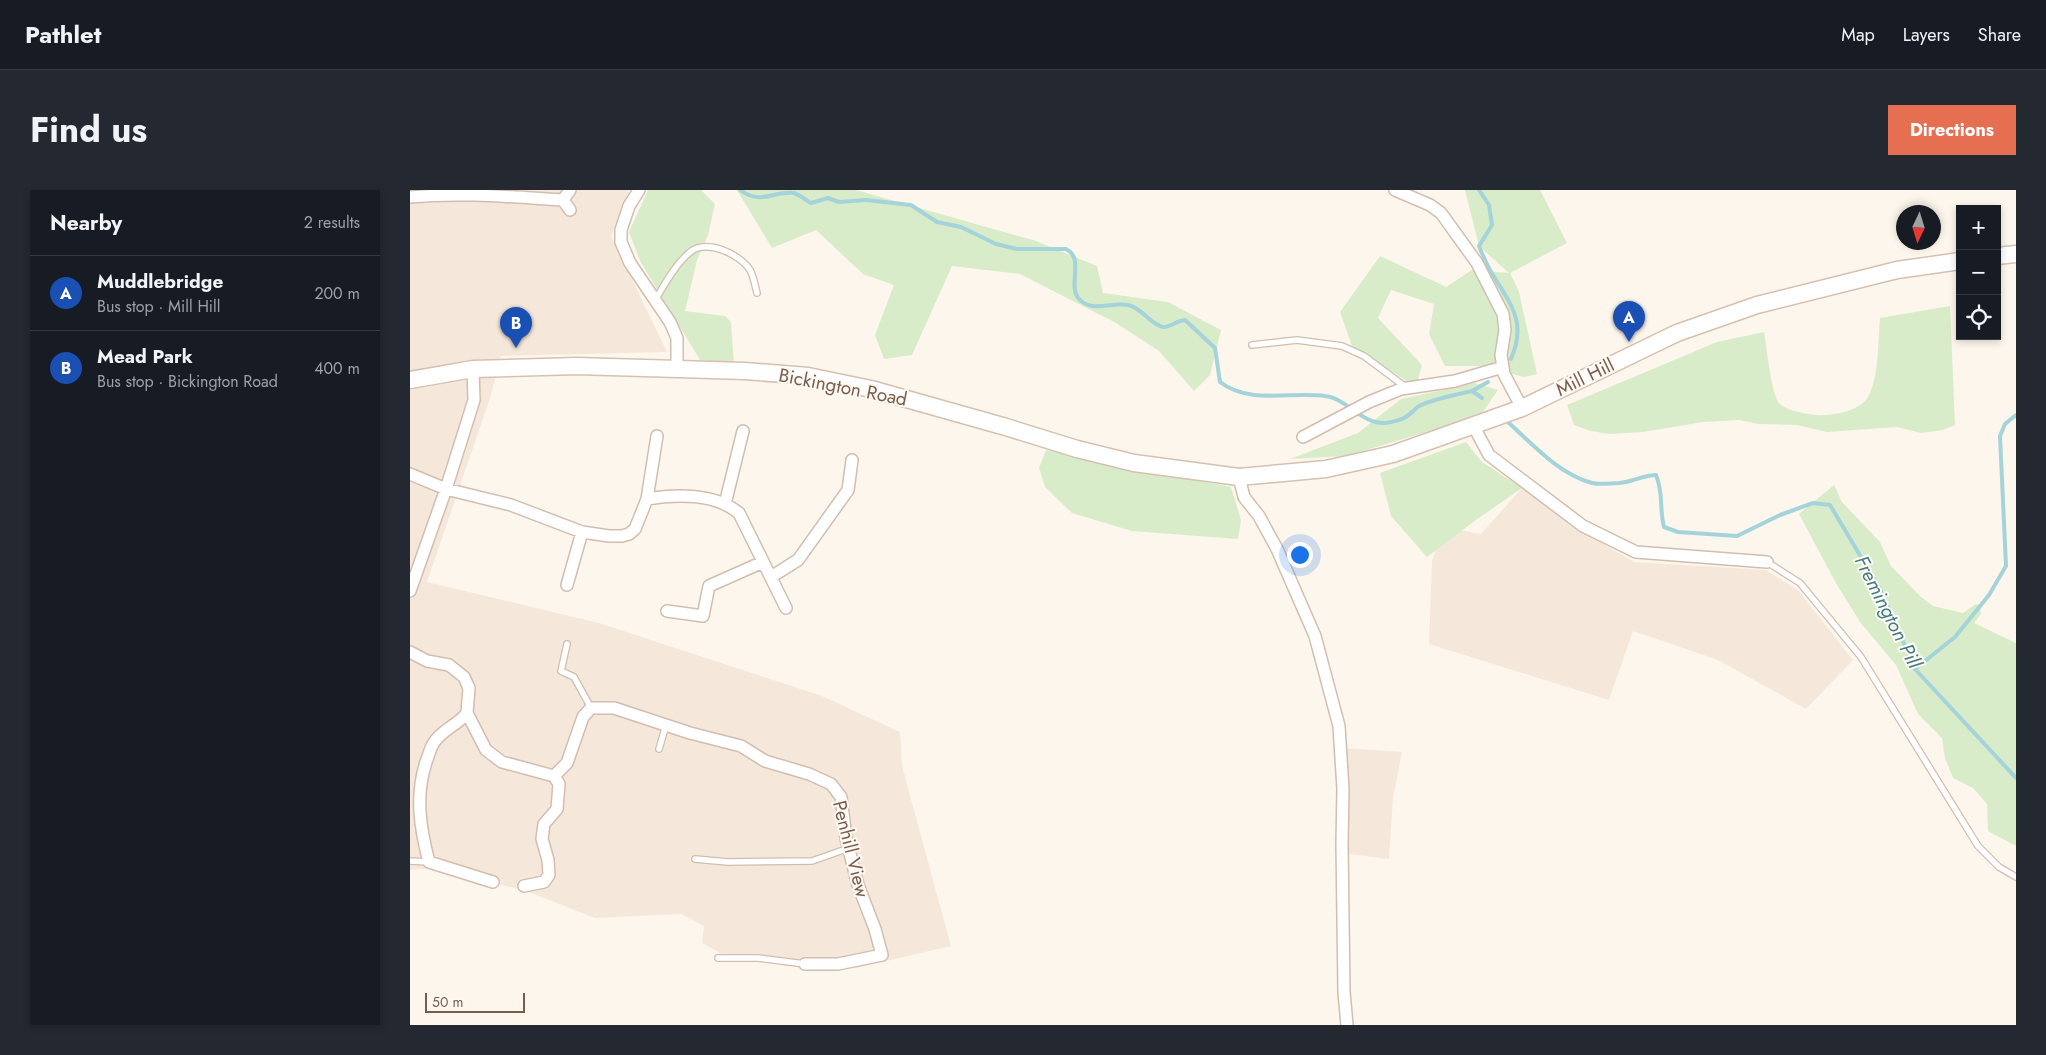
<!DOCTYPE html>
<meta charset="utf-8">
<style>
body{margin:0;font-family:Jost,sans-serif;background:#242831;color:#f1f3f6}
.controls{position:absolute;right:15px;top:15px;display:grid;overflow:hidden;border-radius:0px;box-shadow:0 2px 8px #0003}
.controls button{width:45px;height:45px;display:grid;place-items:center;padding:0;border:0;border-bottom:1px solid #363941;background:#171b24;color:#f1f3f6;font:25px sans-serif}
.compass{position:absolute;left:1486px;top:15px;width:45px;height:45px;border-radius:50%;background:#171b24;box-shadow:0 2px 8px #0003;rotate:184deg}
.scale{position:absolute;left:15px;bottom:12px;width:100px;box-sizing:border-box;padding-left:5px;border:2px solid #7a5c4d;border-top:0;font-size:14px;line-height:18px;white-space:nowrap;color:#7a5c4d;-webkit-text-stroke:4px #fffaf3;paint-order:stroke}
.you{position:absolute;left:889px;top:364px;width:18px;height:18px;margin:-12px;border:4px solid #fff;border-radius:50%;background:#1a73e8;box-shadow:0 0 0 8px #1a73e833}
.badge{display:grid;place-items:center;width:32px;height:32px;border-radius:50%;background:#e76f51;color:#fff;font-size:16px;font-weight:700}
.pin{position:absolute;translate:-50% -41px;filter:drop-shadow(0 1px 2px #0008)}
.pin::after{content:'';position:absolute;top:26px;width:18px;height:15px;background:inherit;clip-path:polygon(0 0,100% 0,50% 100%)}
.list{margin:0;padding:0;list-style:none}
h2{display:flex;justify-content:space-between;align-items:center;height:65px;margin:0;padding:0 20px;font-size:21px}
h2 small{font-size:16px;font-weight:400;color:#9ea1a6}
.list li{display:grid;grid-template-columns:32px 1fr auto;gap:15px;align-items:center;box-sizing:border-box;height:75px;padding:0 20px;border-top:1px solid #363941}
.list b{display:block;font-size:19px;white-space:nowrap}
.list p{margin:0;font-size:16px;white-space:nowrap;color:#9ea1a6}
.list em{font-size:16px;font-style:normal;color:#9ea1a6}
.icon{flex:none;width:28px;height:28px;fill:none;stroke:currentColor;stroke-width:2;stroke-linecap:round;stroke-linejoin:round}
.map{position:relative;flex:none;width:1606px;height:835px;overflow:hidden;border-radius:0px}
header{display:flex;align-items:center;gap:30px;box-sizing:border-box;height:70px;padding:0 25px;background:#171b24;border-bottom:1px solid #363941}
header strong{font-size:24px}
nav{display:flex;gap:28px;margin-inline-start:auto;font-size:18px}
.intro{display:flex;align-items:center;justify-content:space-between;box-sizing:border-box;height:120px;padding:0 30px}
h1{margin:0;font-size:35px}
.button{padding:12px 22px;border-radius:0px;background:#e76f51;color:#fff;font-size:18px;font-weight:700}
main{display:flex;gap:30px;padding:0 30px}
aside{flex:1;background:#171b24;border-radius:0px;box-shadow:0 2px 8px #0003}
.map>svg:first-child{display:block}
.residential{fill:#f5e8da}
.green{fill:#d8ecc9}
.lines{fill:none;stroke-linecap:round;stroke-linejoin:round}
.stream{stroke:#a5d3da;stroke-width:4}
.lane-casing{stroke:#d1beb0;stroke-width:8}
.street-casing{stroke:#d1beb0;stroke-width:14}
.secondary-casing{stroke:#d6c0b0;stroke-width:19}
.lane{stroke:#fff;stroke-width:5.5}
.street{stroke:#fff;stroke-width:11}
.secondary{stroke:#fff;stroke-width:16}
.labels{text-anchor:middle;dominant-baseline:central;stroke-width:4;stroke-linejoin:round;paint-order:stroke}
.street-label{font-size:19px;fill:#7a5c4d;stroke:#fffaf3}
.water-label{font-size:20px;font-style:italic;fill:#437c86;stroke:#fffaf3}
</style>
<header>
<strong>Pathlet</strong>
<nav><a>Map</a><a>Layers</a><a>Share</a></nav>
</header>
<div class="intro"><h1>Find us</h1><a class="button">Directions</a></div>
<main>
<aside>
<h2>Nearby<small>2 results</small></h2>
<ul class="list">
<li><span class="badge" style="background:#1a4fb4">A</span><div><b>Muddlebridge</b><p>Bus stop · Mill Hill</p></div><em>200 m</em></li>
<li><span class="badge" style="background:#1a4fb4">B</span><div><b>Mead Park</b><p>Bus stop · Bickington Road</p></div><em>400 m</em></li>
</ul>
</aside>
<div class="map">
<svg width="1606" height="835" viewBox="0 0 1606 835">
<rect width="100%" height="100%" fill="#fdf6ec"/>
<!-- residential -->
<path class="residential" d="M0,0H219L201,46L257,162L91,166L80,208L17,392L189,433L412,506L490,542L492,576L541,756L446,778L317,767L292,753L294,736L271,724L185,728L116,701L22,678L0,680Z
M1112,298L1169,340L1224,372L1356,380L1388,400L1443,470L1396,519L1308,470L1223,441L1199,510L1019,454L1022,372L1032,337L1071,344Z
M932,558L992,562L983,608L979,669L932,663Z"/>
<!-- green -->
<path class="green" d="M238,0H291L305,14L298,45L287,70L275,121L315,126L321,132L324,175L290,170L230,71L219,42Z
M327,0H446L626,51L687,76L693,103L758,112L811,140L800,185L784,201L749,161L706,133L610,84L542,76L502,165L474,169L465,145L484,95L453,84L406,40L362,58Z
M1055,0H1130L1157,53L1100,83L1109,102L1127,184L1114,187L1070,176H1035L1019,144L1024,114L981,100L968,128L1012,175L1006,197L942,156L930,122L970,66L1036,97L1062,80L1099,83L1069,56Z
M1540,116L1545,235L1533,240L1511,243L1487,237L1417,242L1387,235L1349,234L1329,230L1293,232L1233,242L1200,244L1181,241L1164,235L1157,215L1307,152L1354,142C1357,158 1361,203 1369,213C1374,220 1397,224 1405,225C1421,226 1449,222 1458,207C1469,188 1468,150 1470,128Z
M1065,193L1088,200L1070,226L936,266L880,269L948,243L991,209Z
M1056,252L1072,272L1112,298L1066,330L1017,367L981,326L970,283Z
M636,260L821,297L831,330L828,349L722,341L662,323L635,297L629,278Z
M1424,295L1432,312L1470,352L1481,376L1510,406L1523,416L1553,423L1566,414L1570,415L1571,424L1564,433L1606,453V656L1578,641L1577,614L1563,598L1543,588L1535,568L1532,548L1508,524L1486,475L1450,432L1427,395L1389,324Z"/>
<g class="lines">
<!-- stream -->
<path class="stream" d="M330,0C352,16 364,0 384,3C390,5 396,10 401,13L418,8L429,12L456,10L501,15L527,32L551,37L586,54L607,59H656C675,68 657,95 669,109C682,124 705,110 721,116C733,120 742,135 753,137C759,138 766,131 775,130L805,158L810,192C840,215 881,201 915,206C936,208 952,234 974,233C979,233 991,230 996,227C1001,224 1005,218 1011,215C1027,208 1045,205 1062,201L1072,208
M1069,0L1079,15L1082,35L1069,56C1073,66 1077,76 1083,85C1101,115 1117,132 1101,169
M1062,201L1078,192
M1099,233C1123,255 1149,284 1182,293C1190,295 1201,293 1209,293C1223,292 1233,285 1246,285C1254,305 1249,318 1254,337L1268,342L1327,346L1370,325L1403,313L1420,315L1470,399L1505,479L1606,588
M1505,479L1545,447L1579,405L1596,376L1590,246L1595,234L1606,225"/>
<defs>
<path id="lane" d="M245,110C255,94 265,75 279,63C296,48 330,64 340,80C344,87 345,96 347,103
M842,155L887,150L932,156L954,166L997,198
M1357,372L1390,393L1451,467L1568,656L1589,677L1606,687
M157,454L151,481L164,487L181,518
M249,559L256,535
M285,669L318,672L402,671L439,658
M0,671L19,672
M308,768H348L395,774"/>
<path id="street" d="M229,0L219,16L211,40V52L220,73L260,132L267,148V178
M985,0L1020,15L1031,23L1067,73L1093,124L1095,140L1091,165L1094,184L1112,218
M0,7C50,2 103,7 153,10
M160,20L153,10L160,0
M1063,235L1079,265L1173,336L1226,362L1357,372
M893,247L959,212L991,199L1045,191L1093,177
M0,284L36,299L101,315L172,342L199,346H212L219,344L225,339L237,309C266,304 305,303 329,323L376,418
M829,287L834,307L849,326L867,359L905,446L929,536L933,599L932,654L934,802L937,835
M237,309L247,246
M315,314L333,241
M361,387L388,370L438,300L442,270
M157,395L172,342
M0,401L36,299L64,210L63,179
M257,421L293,426L299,396L353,372
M0,462L17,471L39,475L54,487L59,498L57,523L76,560L92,572L144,586
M57,523C47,536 32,539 23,554C20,559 18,567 16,572C5,606 10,638 19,672L83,692
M144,586L157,573L173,527L181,518H204L280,543L331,556L355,571L399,584L421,594L431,607L436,648L448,695L465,739L472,765L428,774H395
M114,696L134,692L139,685L138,670L132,649L134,634L147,619L149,594L144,586"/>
<path id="secondary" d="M1587,66L1606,64
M0,190L63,179L167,176L335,181L398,186L461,199L596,237L667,259L724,273L829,287L916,279L983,264L1112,218L1267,143L1347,115L1487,80L1550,71"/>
</defs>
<!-- lane casing -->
<use href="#lane" class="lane-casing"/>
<!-- street casing -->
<use href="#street" class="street-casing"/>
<!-- secondary casing -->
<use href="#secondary" class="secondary-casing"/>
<!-- lane -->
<use href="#lane" class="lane"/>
<!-- street -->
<use href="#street" class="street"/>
<!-- secondary -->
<use href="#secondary" class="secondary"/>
</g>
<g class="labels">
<!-- street labels -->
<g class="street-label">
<text transform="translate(1175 187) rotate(-26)">Mill Hill</text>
<text transform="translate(433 197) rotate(11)">Bickington Road</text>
<text transform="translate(441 659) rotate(76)">Penhill View</text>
</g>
<!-- water labels -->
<g class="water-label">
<text transform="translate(1478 422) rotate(63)">Fremington Pill</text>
</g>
</g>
</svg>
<div class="controls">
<button>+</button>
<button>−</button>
<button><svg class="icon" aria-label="locate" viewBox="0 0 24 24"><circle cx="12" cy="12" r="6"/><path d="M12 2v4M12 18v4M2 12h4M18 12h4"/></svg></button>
</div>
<svg class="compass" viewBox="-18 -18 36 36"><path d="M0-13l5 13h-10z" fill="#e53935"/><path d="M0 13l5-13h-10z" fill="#9ea1a6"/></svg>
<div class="scale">50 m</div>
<div class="you"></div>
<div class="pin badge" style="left:1219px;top:152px;background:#1a4fb4">A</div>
<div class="pin badge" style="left:106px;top:158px;background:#1a4fb4">B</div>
</div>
</main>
